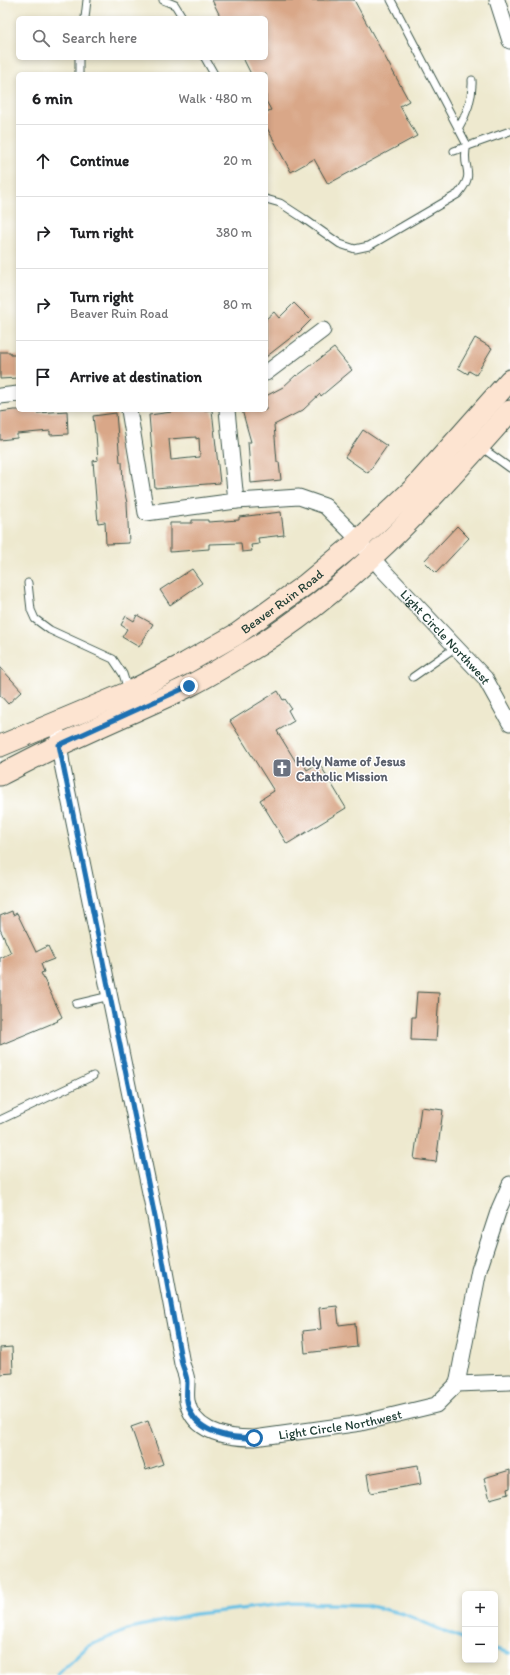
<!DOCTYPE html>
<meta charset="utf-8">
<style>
body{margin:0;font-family:Itim,sans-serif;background:#f6f6f6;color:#202124}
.controls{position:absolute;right:12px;bottom:12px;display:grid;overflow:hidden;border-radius:6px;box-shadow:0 2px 6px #0003}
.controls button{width:36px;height:36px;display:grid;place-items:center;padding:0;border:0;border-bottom:1px solid #e0e0e0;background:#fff;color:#202124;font:20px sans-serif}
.stop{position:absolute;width:12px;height:12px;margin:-9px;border:3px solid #1f6fb2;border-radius:50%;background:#fff}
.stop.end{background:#1f6fb2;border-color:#fff;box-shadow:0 1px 4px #0008}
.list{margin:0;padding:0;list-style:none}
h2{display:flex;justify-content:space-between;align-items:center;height:52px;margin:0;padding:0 16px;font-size:17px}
h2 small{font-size:13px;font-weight:400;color:#757577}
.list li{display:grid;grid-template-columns:26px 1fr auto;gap:12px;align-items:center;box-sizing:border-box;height:72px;padding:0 16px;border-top:1px solid #e0e0e0}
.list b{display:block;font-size:15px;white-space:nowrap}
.list p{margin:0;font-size:13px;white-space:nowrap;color:#757577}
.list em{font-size:13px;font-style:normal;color:#757577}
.icon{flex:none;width:22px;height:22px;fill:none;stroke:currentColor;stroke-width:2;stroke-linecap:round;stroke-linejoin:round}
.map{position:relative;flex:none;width:510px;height:1675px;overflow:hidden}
.search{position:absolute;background:#fff;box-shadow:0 2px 6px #0003;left:16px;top:16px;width:252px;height:44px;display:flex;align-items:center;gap:10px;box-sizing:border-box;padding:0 14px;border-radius:6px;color:#757577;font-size:15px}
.panel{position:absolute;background:#fff;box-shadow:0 2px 6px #0003;left:16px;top:72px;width:252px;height:340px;border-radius:6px}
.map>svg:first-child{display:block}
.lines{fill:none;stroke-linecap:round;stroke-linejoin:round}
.stream{stroke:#66c0e4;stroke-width:3.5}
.building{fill:#d9a788;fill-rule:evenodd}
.service-casing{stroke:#3e574b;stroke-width:9}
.minor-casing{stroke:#3e574b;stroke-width:17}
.secondary-casing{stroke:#3e574b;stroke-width:23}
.service{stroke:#fff;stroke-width:7}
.minor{stroke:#fff;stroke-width:15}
.secondary{stroke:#fde4d1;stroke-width:21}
.route{stroke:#1f6fb2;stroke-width:5}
.labels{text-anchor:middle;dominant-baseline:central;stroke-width:3;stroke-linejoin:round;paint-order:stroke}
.street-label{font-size:13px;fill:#1f3d34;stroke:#fff}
.worship-label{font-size:13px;font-weight:bold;fill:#5b616d;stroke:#fff;text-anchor:start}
</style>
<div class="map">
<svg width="510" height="1675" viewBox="0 0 510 1675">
<rect width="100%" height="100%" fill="#fff"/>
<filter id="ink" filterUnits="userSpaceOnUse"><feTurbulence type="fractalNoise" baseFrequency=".025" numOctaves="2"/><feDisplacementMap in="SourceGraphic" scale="8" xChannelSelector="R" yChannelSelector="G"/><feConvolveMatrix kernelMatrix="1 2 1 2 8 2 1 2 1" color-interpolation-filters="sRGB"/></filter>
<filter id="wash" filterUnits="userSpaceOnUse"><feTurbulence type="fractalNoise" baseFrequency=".012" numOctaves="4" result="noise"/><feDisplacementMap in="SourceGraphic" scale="16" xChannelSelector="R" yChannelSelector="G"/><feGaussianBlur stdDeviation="0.9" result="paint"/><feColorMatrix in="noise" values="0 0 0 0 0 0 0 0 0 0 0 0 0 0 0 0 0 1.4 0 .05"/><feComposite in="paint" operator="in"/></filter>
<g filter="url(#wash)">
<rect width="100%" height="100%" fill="#eee9cf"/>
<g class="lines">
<!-- stream -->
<path class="stream" d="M495,1649L510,1653
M57,1675L88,1646L135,1627L195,1614L293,1603L366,1605L404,1614L444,1631L465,1639"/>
</g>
<g id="blocks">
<!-- building -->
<path class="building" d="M212,0H354L409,101L400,106L417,136L328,184L314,159L291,172L266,126V112L271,110L266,101V74H251L243,58H266V18H221Z
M294,303L311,320L298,333V332L266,357V319L274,312L279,318Z
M475,338L492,348L476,375L469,371L468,374L458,368Z
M334,348L352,370L321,396L320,394L303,410L274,425L277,462H279L281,480L251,483L248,442H251L242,410H266V396L283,387L296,375L297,376Z
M0,352H10L11,355H18V378L0,379Z
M14,410H37V413L67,411L68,434L50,435V431L17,434V438L0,440V412Z
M172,410H212L220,483L155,488L149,415L172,412ZM196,437V439L199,438L200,457L171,460L169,439Z
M116,413L120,462H122L123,484L127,503L129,543L106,544L105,522L98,523L93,461L98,460L96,433H95L93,416Z
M363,430L387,446L368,473L345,457Z
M281,512L284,535L258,538L259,544L251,545L252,551L242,552L241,543L209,544V549L170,552V523H192V520H208V522L239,520V517Z
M457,526L469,538L436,573L424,561Z
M192,569L202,583L170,605L160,590Z
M137,615L153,624L139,647L122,637L127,629L121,625L126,616L134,621Z
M0,667L22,691L8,704L0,695Z
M278,691L283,700L285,699L291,708L288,710L294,721L277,731L296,762L301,759L307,770L319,763L346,808L287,844L260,800L274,791L230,721Z
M12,911L13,915L17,913L36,952L48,946L54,959L41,964L44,972L41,973L62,1017L57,1020L58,1021L0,1045V958L11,953L0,929V916Z
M417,992L439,993L436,1041L411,1040L412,1017H415Z
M421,1107L443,1110L436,1162L414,1159Z
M337,1306L339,1325L355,1323L357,1347L305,1353L303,1331L321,1329L319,1308Z
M12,1347L13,1373L0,1374V1348Z
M148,1421L163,1464L146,1470L131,1427Z
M418,1465L421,1484L370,1493L367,1474Z
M510,1470V1488L507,1489L508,1494L490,1499L484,1478Z"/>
</g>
</g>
<g filter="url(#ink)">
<use href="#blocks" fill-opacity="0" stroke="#3e574b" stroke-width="1"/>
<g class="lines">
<defs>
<path id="service" d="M163,0L175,5L183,18
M85,18L87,0
M79,58V74
M205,58L214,74
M458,129C467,114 473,97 472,80
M454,151L510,131
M266,199L280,203L303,218L340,244L355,249L369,246L458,194C478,171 460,169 467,145L391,0
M481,447L510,468
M28,583L31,610L35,619L50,630L113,659L123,674L128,690
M413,677L456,647
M76,1004L110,996
M0,1120L93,1076"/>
<g id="minor">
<path d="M497,0L510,41"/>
<path d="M266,373L323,330"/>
<path d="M0,396L18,394"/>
<path id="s1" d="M129,410L146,513L236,501L299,497L325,506L352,533L381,568L485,678L510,723"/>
<path d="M227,410L236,501"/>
<path id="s2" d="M58,735L62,764L155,1217L182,1364C184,1370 187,1376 187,1382C187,1388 186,1395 187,1401C193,1433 227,1438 254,1438L361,1423L436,1405L457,1384L479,1270L499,1209L510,1184"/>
<path d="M457,1384L510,1382"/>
</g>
<g id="secondary">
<path id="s3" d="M0,746L129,692L186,663L237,634L305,585L358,541L415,487L510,380"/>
<path d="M0,775C20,765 40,754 60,745C102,725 145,707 187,687C206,678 225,666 243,655C348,593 430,502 510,411"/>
</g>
</defs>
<!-- service casing -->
<use href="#service" class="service-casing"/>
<!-- minor casing -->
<use href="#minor" class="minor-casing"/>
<!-- secondary casing -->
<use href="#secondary" class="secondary-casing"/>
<!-- service -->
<use href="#service" class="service"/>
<!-- minor -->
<use href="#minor" class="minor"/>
<!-- secondary -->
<use href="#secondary" class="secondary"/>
</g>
</g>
<g class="lines" filter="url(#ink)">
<!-- route -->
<path class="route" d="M189,686L59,745L155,1217L182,1364C184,1370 187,1376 187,1382C187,1388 186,1395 187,1401C193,1433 227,1438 254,1438"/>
</g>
<!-- icons -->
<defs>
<symbol id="church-square" viewBox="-11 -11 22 22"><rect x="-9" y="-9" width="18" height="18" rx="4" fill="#6b7280" stroke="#fff"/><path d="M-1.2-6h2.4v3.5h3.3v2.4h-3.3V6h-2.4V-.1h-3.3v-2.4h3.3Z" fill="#fff"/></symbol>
</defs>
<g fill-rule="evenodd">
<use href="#church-square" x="271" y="757" width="22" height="22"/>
</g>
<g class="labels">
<!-- street labels -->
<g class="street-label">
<text stroke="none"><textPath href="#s3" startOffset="318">Beaver Ruin Road</textPath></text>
<text stroke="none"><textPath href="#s1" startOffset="464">Light Circle Northwest</textPath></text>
<text stroke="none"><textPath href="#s2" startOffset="850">Light Circle Northwest</textPath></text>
</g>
<!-- worship labels -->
<g class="worship-label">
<text x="296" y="761">Holy Name of Jesus<tspan x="296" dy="15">Catholic Mission</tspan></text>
</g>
</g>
</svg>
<div class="controls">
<button>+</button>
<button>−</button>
</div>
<div class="stop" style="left:254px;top:1438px"></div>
<div class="stop end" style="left:189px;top:686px"></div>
<div class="search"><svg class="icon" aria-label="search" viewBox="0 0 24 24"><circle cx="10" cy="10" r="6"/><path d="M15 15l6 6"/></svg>Search here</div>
<section class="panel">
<h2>6 min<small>Walk · 480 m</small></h2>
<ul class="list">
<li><svg class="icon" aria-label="ahead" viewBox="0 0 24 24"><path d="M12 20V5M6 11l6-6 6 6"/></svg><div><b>Continue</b></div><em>20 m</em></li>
<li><svg class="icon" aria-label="right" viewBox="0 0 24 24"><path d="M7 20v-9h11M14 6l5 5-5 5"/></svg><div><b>Turn right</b></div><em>380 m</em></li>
<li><svg class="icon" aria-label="right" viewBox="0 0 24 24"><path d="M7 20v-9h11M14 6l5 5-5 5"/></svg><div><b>Turn right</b><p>Beaver Ruin Road</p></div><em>80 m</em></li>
<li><svg class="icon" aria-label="arrive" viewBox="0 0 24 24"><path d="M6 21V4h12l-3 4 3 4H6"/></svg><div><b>Arrive at destination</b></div></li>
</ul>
</section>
</div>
